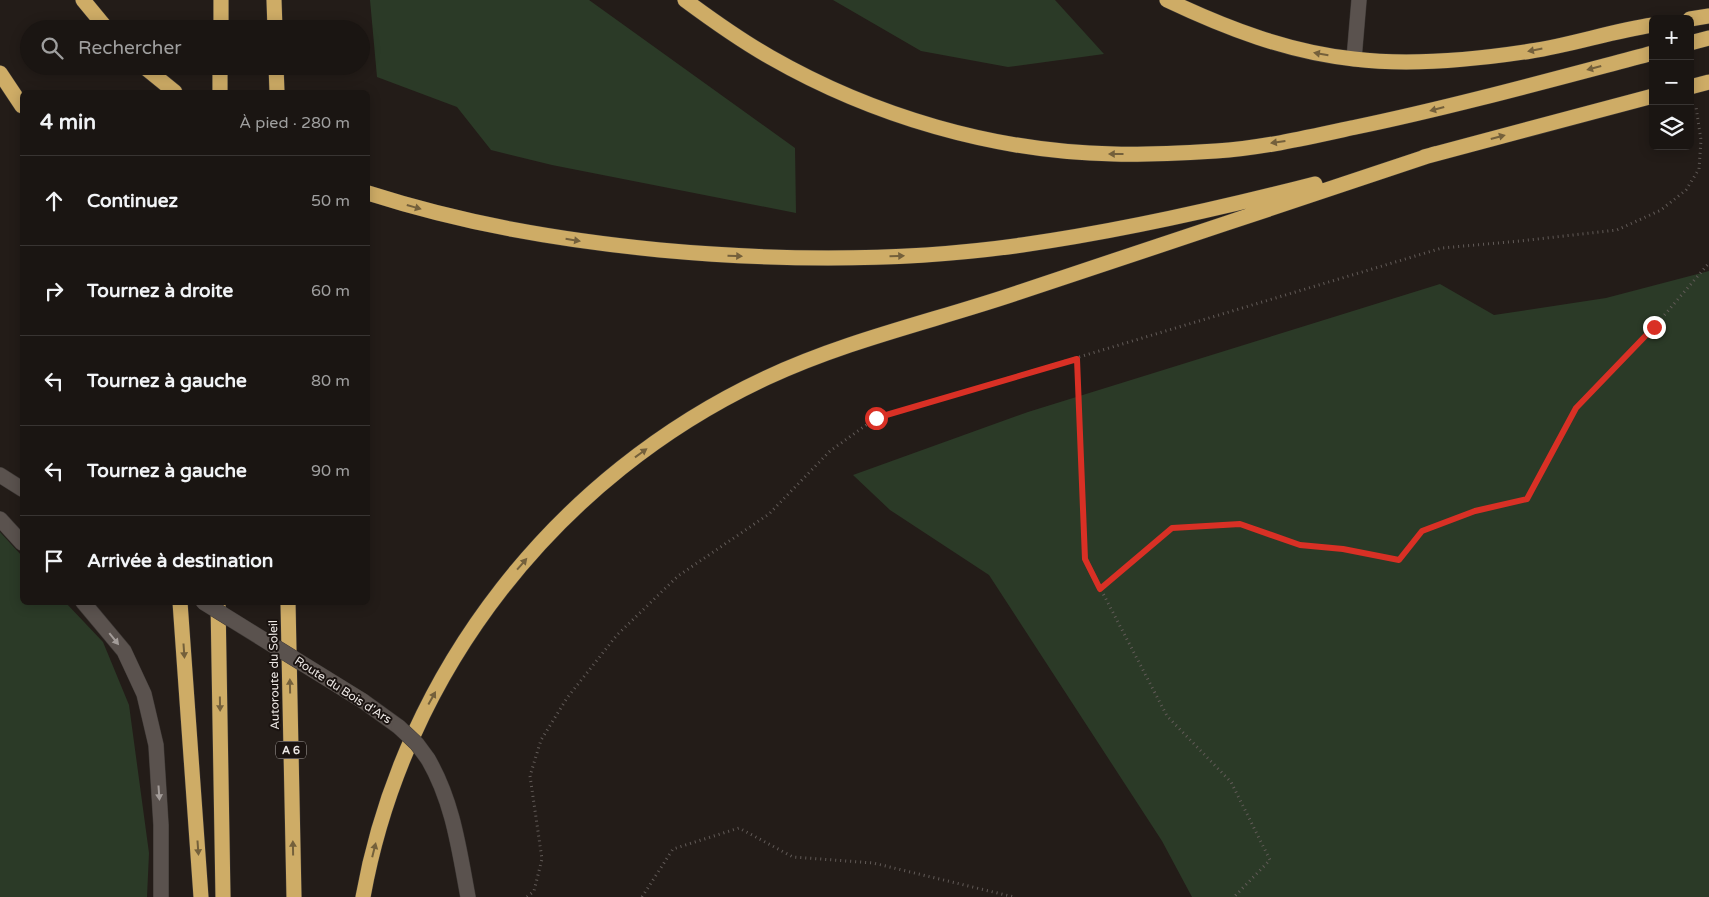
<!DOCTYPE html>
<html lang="fr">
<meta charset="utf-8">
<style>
body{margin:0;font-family:"Varela Round",sans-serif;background:#272220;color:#f1f3f6}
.controls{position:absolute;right:15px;top:15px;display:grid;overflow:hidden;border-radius:8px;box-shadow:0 2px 12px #0003}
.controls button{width:45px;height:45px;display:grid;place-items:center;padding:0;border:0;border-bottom:1px solid #383432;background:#1a1512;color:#f1f3f6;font:25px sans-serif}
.stop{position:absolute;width:15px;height:15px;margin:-11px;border:4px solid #d93025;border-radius:50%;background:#fff}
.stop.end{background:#d93025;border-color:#fff;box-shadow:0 1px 5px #0008}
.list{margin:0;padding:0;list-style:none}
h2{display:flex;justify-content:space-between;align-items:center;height:65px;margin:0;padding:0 20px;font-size:21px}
h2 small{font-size:16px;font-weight:400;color:#9f9f9f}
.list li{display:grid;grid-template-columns:32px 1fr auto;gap:15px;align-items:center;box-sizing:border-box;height:90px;padding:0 20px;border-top:1px solid #383432}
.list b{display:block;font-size:19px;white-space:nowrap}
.list em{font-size:16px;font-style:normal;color:#9f9f9f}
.icon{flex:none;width:28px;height:28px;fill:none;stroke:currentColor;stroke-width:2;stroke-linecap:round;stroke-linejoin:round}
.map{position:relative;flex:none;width:1709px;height:897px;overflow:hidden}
.search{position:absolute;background:#1a1512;box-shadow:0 2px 12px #0003;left:20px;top:20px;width:350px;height:55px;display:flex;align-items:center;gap:12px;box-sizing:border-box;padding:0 18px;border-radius:28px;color:#9f9f9f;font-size:19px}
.panel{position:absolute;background:#1a1512;box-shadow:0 2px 12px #0003;left:20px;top:90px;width:350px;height:515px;border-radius:8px}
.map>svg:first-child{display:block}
.green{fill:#2b3a27}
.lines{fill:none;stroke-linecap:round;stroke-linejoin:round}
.minor-casing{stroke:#3d3835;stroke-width:16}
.highway-casing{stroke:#3d3835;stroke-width:16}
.path{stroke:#625b58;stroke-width:3;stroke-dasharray:1 4;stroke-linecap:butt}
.minor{stroke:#5a524e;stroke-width:15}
.highway{stroke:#ceac66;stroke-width:15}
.minor-bridge-casing{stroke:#3d3835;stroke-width:16;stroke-linecap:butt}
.highway-bridge-casing{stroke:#3d3835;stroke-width:16;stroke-linecap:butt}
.minor-bridge{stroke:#5a524e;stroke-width:15}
.highway-bridge{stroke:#ceac66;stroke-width:15}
.oneway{fill:#74603b}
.oneway2{fill:#a39c99}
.route{stroke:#d93025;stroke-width:6}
.labels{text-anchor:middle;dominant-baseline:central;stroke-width:4;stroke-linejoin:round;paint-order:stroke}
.shield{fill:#1a1310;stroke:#ada7a4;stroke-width:1}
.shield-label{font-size:11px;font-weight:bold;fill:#ece7e4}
.street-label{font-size:12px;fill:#ece7e4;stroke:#1a1310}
</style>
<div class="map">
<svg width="1709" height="897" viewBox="0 0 1709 897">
<rect width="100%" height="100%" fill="#231c18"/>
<!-- green -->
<path class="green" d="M370,0H589L795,148L796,213L552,165L491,150L457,107L377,77Z
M833,0H1055L1104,54L1008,67L921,51Z
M1709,271V897H1192L1162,841L989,575L890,510L853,475L1028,412L1440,284L1494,315L1606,298Z
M0,532L22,556V602L66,603L103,642L129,705L149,853L147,897H0Z"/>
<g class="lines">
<defs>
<path id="minor" d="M1354,59L1359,0
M0,475L22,489
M0,519L22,543
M83,602L124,651L144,694L156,745L161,825V897
M363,701L399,727
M428,759C453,802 459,849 468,897"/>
<path id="highway" d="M83,0L107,29
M274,0L275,29
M685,0C712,20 740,40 770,57C873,116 995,152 1114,154C1148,155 1182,153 1216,151C1263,148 1310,137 1356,127C1456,106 1554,79 1653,53
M1167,0C1226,28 1288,52 1354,59C1412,66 1473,60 1531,51C1572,45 1612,31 1653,25
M1690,19L1709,16
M221,29V0
M1690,43L1709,38
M143,66L175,92
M276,66L277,92
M0,73L22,106
M220,92V66
M1424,157L1653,96
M368,193C465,224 559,240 660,250C780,261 903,262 1022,245C1121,231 1218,209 1315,184
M180,602L201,897
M218,602L223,897
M288,602L294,897
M363,897C404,670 558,475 766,378C847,340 934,321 1017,293C1156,247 1295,200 1434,154"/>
</defs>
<!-- minor casing -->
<use href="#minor" class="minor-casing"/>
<!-- highway casing -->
<use href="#highway" class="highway-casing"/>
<!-- path -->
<path class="path" d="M1077,359L1085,559L1167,716L1231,782L1270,860L1234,897
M1100,589L1172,528L1240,524L1300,545L1343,549L1399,560L1422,531L1475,511L1527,499L1576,408L1643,340L1709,263
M527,897L534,891L542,859L530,776L541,740L567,698L617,635L678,576L769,514L830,451L876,418L1442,248L1520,241L1617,230L1661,210L1686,190L1699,169L1701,140L1696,107
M642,897L673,849L739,828L793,857L873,863L1014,897"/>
<!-- minor -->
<use href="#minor" class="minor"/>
<!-- highway -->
<use href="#highway" class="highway"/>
<defs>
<path id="minor-bridge" d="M203,602L363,701
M399,727L417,744L428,759"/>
<path id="highway-bridge" d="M1690,87L1709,82"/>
</defs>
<!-- minor-bridge casing -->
<use href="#minor-bridge" class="minor-bridge-casing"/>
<!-- highway-bridge casing -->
<use href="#highway-bridge" class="highway-bridge-casing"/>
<!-- minor-bridge -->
<use href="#minor-bridge" class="minor-bridge"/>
<!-- highway-bridge -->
<use href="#highway-bridge" class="highway-bridge"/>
</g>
<!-- one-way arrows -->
<defs><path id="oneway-solid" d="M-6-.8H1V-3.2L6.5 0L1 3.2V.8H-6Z" transform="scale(1.25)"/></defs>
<g class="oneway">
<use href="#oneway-solid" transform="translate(1535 50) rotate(169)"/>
<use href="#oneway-solid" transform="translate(1321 54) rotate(-170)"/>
<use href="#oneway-solid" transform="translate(1594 68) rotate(165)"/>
<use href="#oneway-solid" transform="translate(1437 109) rotate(165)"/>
<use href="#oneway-solid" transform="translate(1498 137) rotate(-15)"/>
<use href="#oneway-solid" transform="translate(1278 142) rotate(172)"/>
<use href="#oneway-solid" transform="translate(1116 154) rotate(-180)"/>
<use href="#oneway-solid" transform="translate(414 207) rotate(16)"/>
<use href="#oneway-solid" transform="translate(573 240) rotate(9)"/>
<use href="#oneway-solid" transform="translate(735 256) rotate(2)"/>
<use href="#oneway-solid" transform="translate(897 256) rotate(-2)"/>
<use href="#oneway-solid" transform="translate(641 453) rotate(-36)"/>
<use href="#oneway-solid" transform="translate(522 564) rotate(-49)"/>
<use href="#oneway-solid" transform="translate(184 651) rotate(86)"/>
<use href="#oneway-solid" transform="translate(290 686) rotate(-91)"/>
<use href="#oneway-solid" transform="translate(432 698) rotate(-61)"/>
<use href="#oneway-solid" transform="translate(220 704) rotate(89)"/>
<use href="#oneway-solid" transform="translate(198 848) rotate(86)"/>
<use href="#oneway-solid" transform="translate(293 848) rotate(-91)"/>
<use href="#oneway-solid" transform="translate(374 850) rotate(-76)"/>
</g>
<g class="oneway2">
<use href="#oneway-solid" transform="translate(114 639) rotate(51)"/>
<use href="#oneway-solid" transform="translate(159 793) rotate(86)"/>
</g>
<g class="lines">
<!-- route -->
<path class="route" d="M876,418L1077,359L1085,559L1100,589L1172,528L1240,524L1300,545L1343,549L1399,560L1422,531L1475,511L1527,499L1576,408L1654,327"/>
</g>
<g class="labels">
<!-- shield labels -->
<rect class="shield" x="276" y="741.5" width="30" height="17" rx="4"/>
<g class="shield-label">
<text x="291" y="750">A 6</text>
</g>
<!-- street labels -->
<g class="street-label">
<text transform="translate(274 675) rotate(-91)">Autoroute du Soleil</text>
<text transform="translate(343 690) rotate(33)">Route du Bois d'Ars</text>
</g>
</g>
</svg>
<div class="controls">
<button>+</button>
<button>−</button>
<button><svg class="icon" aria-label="layers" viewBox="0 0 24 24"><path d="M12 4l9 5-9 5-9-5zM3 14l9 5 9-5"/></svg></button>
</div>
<div class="stop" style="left:876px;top:418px"></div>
<div class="stop end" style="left:1654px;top:327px"></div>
<div class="search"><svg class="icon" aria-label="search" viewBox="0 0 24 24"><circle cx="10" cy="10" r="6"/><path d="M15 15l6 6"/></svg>Rechercher</div>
<section class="panel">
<h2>4 min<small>À pied · 280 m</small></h2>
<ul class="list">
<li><svg class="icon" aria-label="ahead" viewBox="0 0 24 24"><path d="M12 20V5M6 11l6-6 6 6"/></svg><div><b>Continuez</b></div><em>50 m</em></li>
<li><svg class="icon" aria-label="right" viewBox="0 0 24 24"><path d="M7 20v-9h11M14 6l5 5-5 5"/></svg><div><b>Tournez à droite</b></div><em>60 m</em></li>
<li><svg class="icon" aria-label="left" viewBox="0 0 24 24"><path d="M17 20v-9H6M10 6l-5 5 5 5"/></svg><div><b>Tournez à gauche</b></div><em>80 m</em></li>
<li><svg class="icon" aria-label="left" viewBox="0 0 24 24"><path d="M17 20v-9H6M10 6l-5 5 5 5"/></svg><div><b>Tournez à gauche</b></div><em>90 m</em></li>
<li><svg class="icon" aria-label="arrive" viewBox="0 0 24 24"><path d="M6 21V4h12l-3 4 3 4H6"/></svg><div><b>Arrivée à destination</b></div></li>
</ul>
</section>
</div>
